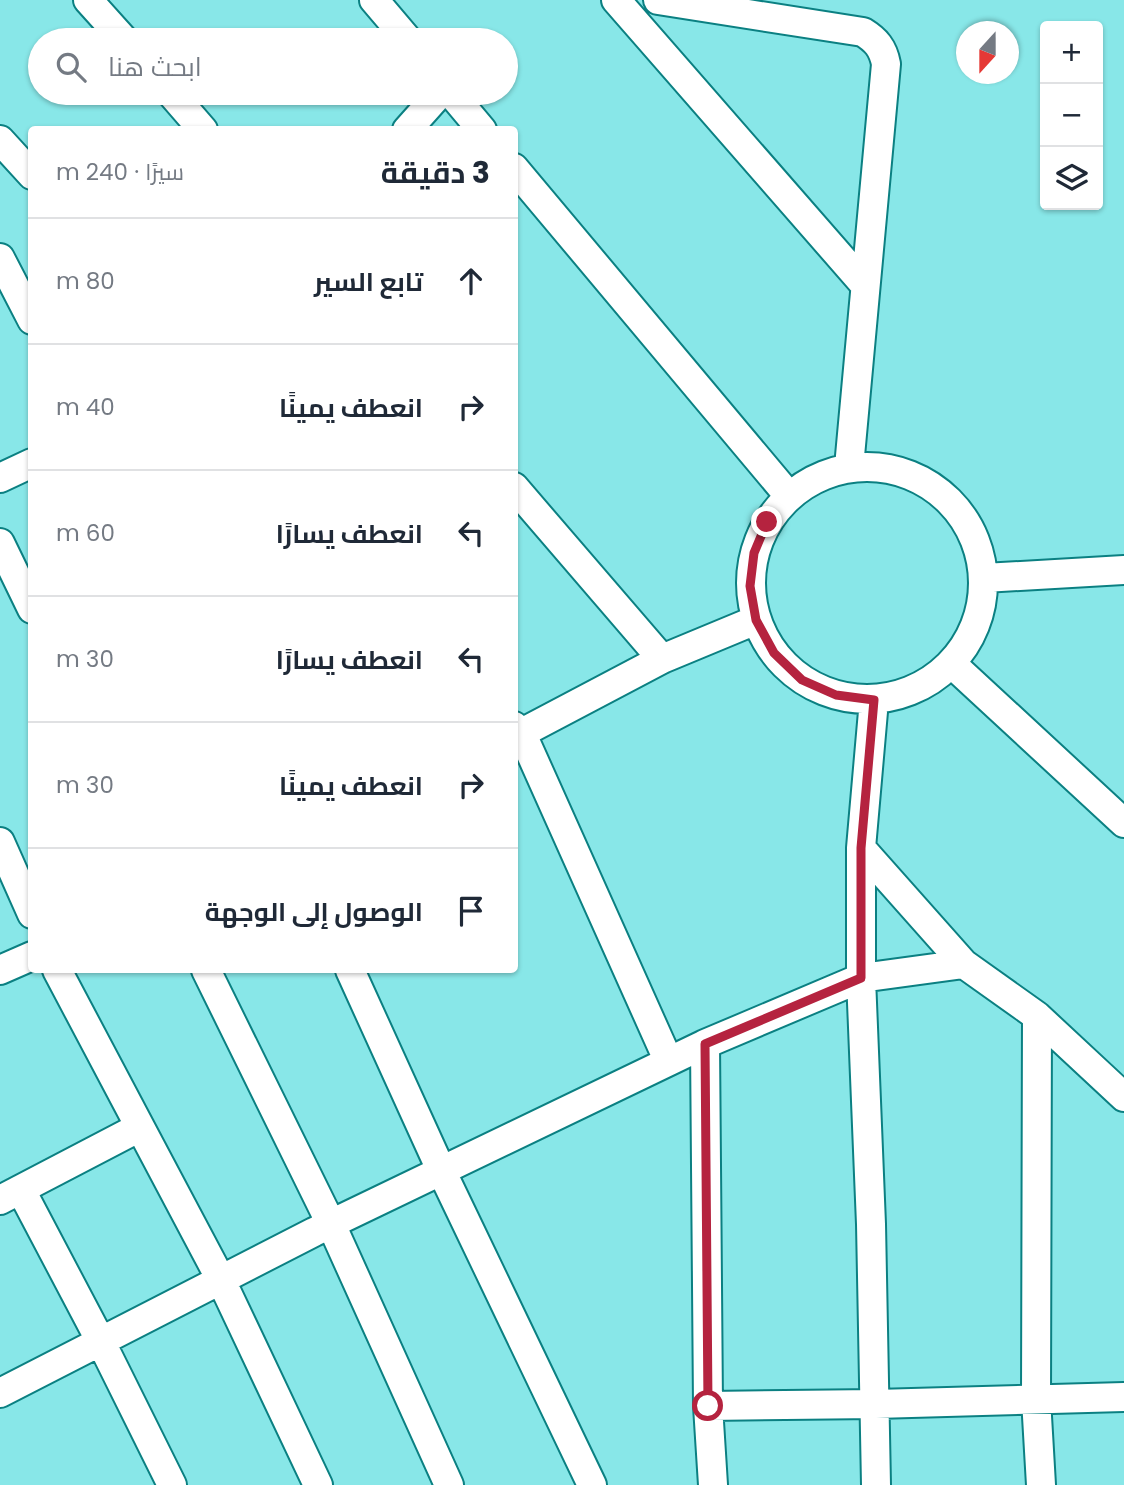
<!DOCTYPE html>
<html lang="ar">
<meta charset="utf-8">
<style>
body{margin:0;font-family:Poppins,Cairo,sans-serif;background:#f6f6f7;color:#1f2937;direction:rtl}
.controls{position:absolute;right:21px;top:21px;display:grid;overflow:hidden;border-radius:7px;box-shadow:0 2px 5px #0004}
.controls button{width:63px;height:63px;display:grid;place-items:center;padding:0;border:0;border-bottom:2px solid #e0e1e3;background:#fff;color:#1f2937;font:35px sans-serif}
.compass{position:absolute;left:956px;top:21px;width:63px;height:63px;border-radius:50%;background:#fff;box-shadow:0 2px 5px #0004;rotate:201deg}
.stop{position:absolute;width:21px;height:21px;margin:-16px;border:5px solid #b5233f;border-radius:50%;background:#fff}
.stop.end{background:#b5233f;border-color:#fff;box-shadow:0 2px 7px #0008}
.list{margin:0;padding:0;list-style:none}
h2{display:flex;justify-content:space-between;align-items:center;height:91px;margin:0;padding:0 28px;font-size:30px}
h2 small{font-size:23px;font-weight:400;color:#747a83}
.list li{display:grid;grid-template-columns:46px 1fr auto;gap:21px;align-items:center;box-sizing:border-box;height:126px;padding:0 28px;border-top:2px solid #e0e1e3}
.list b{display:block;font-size:26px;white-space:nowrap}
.list em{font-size:23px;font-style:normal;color:#747a83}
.icon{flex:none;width:38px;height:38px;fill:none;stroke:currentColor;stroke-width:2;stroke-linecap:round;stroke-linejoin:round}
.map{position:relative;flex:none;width:1124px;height:1485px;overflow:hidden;direction:ltr}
.search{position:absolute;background:#fff;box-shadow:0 2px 5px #0004;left:28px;top:28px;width:490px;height:77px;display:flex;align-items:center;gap:18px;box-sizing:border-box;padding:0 24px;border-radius:38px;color:#747a83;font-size:26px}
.panel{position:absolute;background:#fff;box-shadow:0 2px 5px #0004;left:28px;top:126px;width:490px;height:847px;border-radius:7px;direction:rtl}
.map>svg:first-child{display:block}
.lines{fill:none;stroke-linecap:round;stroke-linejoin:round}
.street-casing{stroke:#0b8082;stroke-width:32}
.street{stroke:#fff;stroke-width:28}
.route{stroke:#b5233f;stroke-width:9}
</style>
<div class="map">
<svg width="1124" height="1485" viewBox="0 0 1124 1485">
<rect width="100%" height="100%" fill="#88e7e8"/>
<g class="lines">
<defs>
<path id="street" d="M88,0L124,40
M374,0L408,40
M616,0L864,284
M658,0L863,32C876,40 883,48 886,64L849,467
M171,93L203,130
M451,93L482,130
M407,130L440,93
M0,140L32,175
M514,168L789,496
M0,258L32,320
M751 583a116 116 0 1 1 232 0a116 116 0 1 1-232 0Z
M0,478L32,463
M514,487L662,659
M0,543L32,609
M984,578L1124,570
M952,664L1124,823
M874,700L861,848V978L871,1224L876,1485
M514,726L522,734L668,1060
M514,737L662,659L756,620
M0,842L32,914
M861,848L964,964L1037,1016L1124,1097
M0,970L32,956
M206,970L331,1224L449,1485
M350,970L441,1170L592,1485
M1037,1016L1036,1399L1041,1485
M705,1044L708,1406L713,1485
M140,1127L221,1280L318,1485
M21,1190L101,1342L172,1485
M0,1200L140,1127L57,970
M0,1393L314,1232L705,1044L861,978L964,964
M708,1406L876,1404L1124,1397"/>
</defs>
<!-- street casing -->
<use href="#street" class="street-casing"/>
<!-- street -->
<use href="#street" class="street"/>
</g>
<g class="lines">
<!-- route -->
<path class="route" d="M708,1406L705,1044L861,978V848L874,700L836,695L802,680L774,653L756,620L750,586L754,553L767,522"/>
</g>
</svg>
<div class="controls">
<button>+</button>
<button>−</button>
<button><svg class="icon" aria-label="layers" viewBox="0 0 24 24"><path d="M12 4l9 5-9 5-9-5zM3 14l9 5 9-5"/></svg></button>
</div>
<svg class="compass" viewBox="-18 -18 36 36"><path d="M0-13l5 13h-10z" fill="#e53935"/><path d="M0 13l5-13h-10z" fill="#747a83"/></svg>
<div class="stop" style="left:708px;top:1406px"></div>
<div class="stop end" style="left:767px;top:522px"></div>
<div class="search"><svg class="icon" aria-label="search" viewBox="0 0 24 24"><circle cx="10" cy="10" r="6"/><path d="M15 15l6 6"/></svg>ابحث هنا</div>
<section class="panel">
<h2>3 دقيقة<small>سيرًا · 240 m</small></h2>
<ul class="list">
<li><svg class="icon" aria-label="ahead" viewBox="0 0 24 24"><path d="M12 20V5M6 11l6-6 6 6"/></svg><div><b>تابع السير</b></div><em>80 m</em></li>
<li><svg class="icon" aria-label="right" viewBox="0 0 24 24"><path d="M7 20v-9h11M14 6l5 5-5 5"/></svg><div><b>انعطف يمينًا</b></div><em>40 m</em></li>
<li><svg class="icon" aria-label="left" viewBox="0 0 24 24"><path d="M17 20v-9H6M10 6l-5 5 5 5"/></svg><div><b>انعطف يسارًا</b></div><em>60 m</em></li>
<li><svg class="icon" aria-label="left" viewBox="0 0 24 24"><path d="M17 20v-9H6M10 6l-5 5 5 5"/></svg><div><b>انعطف يسارًا</b></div><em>30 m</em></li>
<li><svg class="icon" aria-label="right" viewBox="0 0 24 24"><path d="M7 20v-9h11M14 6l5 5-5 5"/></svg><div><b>انعطف يمينًا</b></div><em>30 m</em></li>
<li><svg class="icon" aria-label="arrive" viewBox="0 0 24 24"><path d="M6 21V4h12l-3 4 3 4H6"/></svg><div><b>الوصول إلى الوجهة</b></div></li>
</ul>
</section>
</div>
